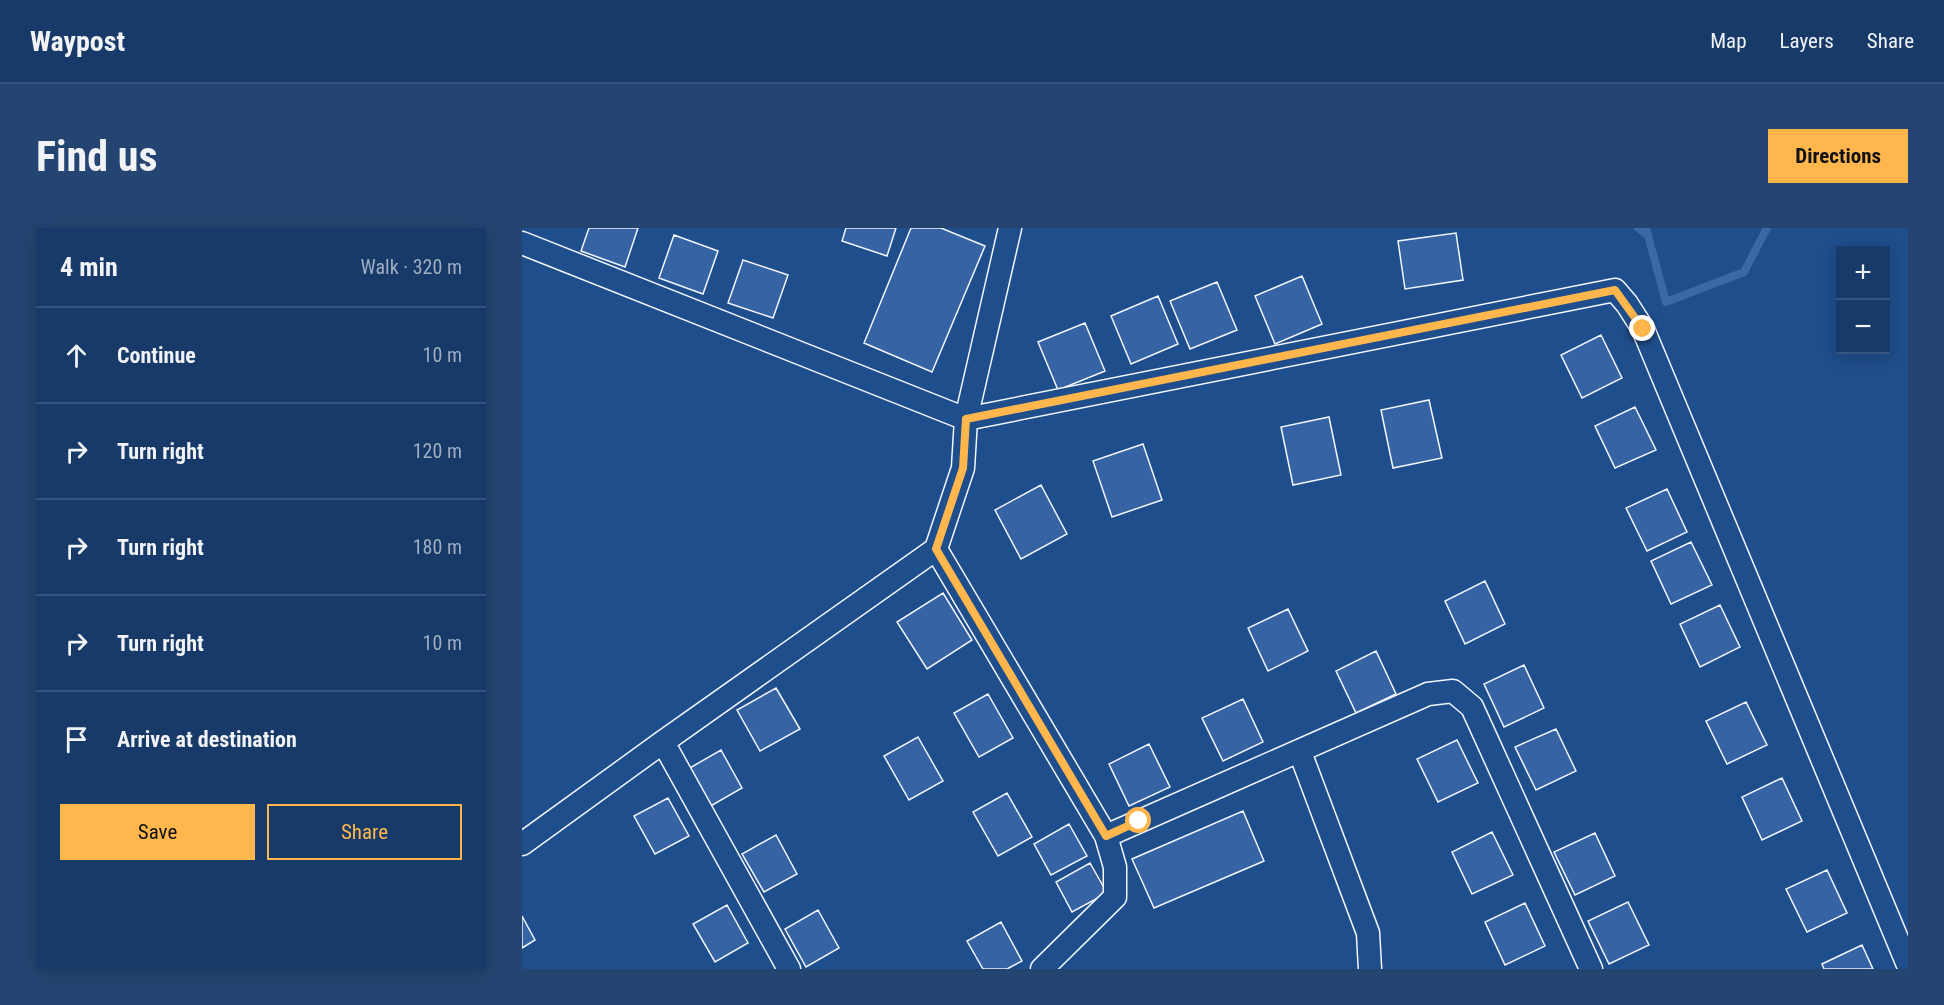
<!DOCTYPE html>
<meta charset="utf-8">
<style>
body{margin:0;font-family:"Roboto Condensed",sans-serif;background:#244571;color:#f1f3f6}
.controls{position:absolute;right:18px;top:18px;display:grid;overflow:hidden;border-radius:0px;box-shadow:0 3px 15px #0003}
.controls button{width:54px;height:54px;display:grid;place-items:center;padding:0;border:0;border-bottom:2px solid #36547d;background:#173a69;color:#f1f3f6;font:30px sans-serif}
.stop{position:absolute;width:18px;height:18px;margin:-14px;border:4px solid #ffb74d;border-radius:50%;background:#fff}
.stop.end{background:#ffb74d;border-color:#fff;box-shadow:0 2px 6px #0008}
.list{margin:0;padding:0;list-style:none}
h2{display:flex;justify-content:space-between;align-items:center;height:78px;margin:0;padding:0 24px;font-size:26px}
h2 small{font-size:20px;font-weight:400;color:#9eadc0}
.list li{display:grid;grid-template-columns:39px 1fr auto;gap:18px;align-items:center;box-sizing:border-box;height:96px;padding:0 24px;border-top:2px solid #36547d}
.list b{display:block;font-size:22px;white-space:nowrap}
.list em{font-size:20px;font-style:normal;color:#9eadc0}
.actions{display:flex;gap:12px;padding:18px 24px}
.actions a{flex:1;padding:14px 0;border:2px solid #ffb74d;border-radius:0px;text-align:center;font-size:21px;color:#ffb74d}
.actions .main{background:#ffb74d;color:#111}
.icon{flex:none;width:33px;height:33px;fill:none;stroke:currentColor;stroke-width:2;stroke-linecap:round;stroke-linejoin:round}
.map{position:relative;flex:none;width:1386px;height:741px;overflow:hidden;border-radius:0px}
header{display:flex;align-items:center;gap:36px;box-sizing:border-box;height:84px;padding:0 30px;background:#173a69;border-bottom:2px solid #36547d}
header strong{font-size:28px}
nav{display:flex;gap:33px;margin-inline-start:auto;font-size:21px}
.intro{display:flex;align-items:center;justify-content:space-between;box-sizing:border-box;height:144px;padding:0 36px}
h1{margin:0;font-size:42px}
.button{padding:15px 27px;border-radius:0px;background:#ffb74d;color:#111;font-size:21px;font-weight:700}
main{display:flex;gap:36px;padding:0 36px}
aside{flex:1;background:#173a69;border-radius:0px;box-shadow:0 3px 15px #0003}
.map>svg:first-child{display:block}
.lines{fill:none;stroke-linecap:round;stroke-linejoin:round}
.stream{stroke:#3b69a3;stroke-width:8}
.building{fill:#3563a3;stroke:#f2f6ff;stroke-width:1.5}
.street-casing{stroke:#f2f6ff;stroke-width:25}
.street{stroke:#1f4e8c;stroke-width:22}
.route{stroke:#ffb74d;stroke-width:8}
</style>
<header>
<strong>Waypost</strong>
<nav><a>Map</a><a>Layers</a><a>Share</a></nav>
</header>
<div class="intro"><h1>Find us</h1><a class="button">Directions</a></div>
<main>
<aside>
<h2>4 min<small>Walk · 320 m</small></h2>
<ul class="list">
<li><svg class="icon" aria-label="ahead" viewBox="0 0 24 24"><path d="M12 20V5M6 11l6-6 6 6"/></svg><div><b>Continue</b></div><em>10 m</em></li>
<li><svg class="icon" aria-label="right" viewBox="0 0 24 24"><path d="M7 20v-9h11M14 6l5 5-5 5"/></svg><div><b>Turn right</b></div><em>120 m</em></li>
<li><svg class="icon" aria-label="right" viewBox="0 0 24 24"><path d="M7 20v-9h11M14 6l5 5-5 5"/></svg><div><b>Turn right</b></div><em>180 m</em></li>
<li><svg class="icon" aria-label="right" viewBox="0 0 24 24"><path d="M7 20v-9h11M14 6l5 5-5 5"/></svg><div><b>Turn right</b></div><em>10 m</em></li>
<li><svg class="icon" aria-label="arrive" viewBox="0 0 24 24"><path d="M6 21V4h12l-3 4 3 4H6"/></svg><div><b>Arrive at destination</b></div></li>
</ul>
<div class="actions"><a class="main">Save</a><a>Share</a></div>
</aside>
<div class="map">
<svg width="1386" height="741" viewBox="0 0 1386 741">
<rect width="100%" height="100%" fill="#1f4e8c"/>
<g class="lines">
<!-- stream -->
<path class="stream" d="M1116,0L1126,8
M1124,0L1144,74L1222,44L1245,0"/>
</g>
<!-- building -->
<path class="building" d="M67,0H116L103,39L59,23Z
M324,0H374L365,28L320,13Z
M389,0H419L463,18L410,144L342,115Z
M934,5L941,52L883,61L876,13Z
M152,7L196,23L181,66L137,50Z
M221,32L266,47L251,90L206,75Z
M780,48L800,96L753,116L733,68Z
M695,54L715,102L668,121L648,73Z
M636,68L656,116L609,136L589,88Z
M563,95L583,143L536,162L516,114Z
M1079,107L1100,150L1060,170L1039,127Z
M907,172L920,230L871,240L859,182Z
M1113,179L1134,222L1093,240L1073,198Z
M807,189L819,247L771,257L759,199Z
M621,216L640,272L590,289L571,233Z
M519,257L545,306L499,331L473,282Z
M1145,261L1165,304L1125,323L1104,280Z
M1169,314L1190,357L1149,376L1129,333Z
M963,353L983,396L943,416L923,373Z
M421,365L450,412L405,441L375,394Z
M1198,377L1218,419L1178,439L1158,396Z
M766,381L786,423L746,443L726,400Z
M854,423L874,466L834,485L814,443Z
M1002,437L1022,480L982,499L962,456Z
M254,460L278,501L238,523L215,482Z
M466,466L491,510L457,529L432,485Z
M721,471L741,514L701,533L680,490Z
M1224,474L1245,517L1205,536L1184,493Z
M1034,501L1054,543L1014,562L993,519Z
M396,509L421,553L387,572L362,528Z
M935,512L956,555L916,574L895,531Z
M627,516L648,559L607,578L587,536Z
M199,522L220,560L187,579L166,541Z
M1260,550L1280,593L1240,612L1220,569Z
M485,565L510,609L476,628L451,584Z
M146,570L167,608L133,626L112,588Z
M721,583L742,633L632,680L610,631Z
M547,596L565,628L529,647L512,616Z
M970,604L991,647L950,666L930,624Z
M1073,605L1093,648L1053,667L1032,624Z
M254,607L275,646L242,664L220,626Z
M568,635L585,665L550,684L534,654Z
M1305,642L1325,685L1285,704L1264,661Z
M1106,674L1127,717L1087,736L1066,693Z
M1003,675L1023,718L983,737L963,694Z
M205,677L226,715L193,734L171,696Z
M296,682L317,720L284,739L263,701Z
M0,688L13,712L0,720Z
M479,694L500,733L485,741H461L445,713Z
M1340,717L1351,741H1302L1300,736Z"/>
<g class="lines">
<defs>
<path id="street" d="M0,15L444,191L1093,62L1105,76L1121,101L1386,737
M414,321L584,608L593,639V669L520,741
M141,514L267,741
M778,524L846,705L848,741
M584,608L906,466L931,463L950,479L1069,741
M0,616L141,514L414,321L441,240L444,191L488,0"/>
</defs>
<!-- street casing -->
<use href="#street" class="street-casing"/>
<!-- street -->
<use href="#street" class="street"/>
</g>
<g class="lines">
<!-- route -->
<path class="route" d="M617,593L584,608L414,321L441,240L444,191L1093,62L1121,101"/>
</g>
</svg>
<div class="controls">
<button>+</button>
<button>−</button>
</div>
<div class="stop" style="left:617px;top:593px"></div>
<div class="stop end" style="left:1121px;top:101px"></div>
</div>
</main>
